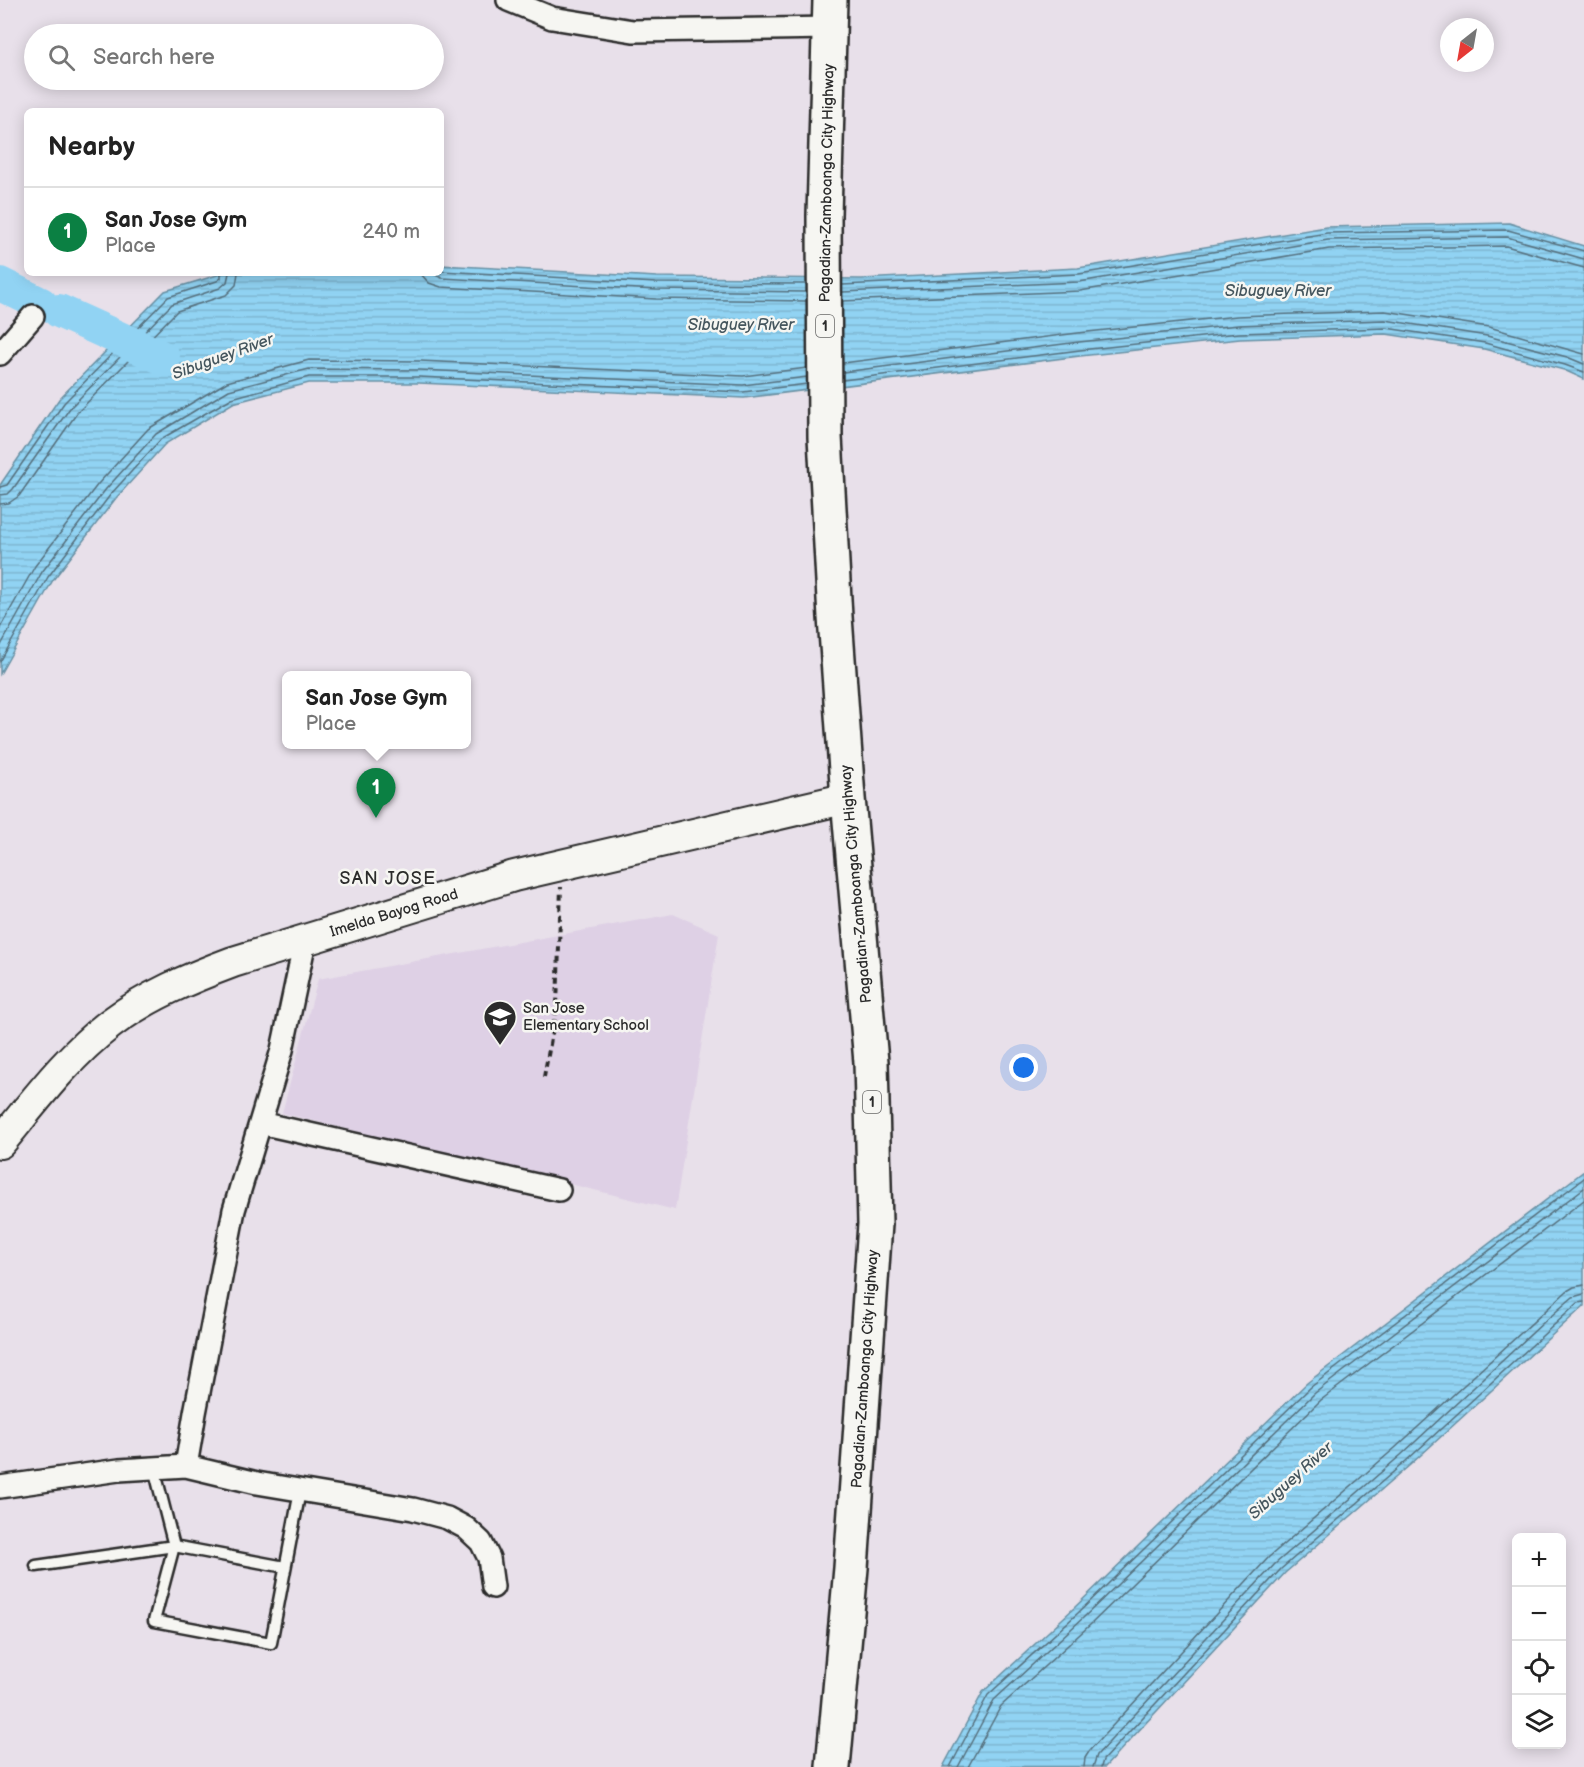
<!DOCTYPE html>
<meta charset="utf-8">
<style>
body{margin:0;font-family:"Balsamiq Sans",sans-serif;background:#f6f6f6;color:#222}
.controls{position:absolute;right:18px;bottom:18px;display:grid;overflow:hidden;border-radius:9px;box-shadow:0 3px 15px #0003}
.controls button{width:54px;height:54px;display:grid;place-items:center;padding:0;border:0;border-bottom:2px solid #e0e0e0;background:#fff;color:#222;font:30px sans-serif}
.compass{position:absolute;left:1440px;top:18px;width:54px;height:54px;border-radius:50%;background:#fff;box-shadow:0 3px 15px #0003;rotate:211deg}
.you{position:absolute;left:1024px;top:1068px;width:21px;height:21px;margin:-15px;border:4px solid #fff;border-radius:50%;background:#1a73e8;box-shadow:0 0 0 9px #1a73e833}
.badge{display:grid;place-items:center;width:39px;height:39px;border-radius:50%;background:#0b8043;color:#fff;font-size:20px;font-weight:700}
.pin{position:absolute;translate:-50% -50px;filter:drop-shadow(0 2px 3px #0008)}
.pin::after{content:'';position:absolute;top:32px;width:21px;height:18px;background:inherit;clip-path:polygon(0 0,100% 0,50% 100%)}
.popup{position:absolute;left:282px;top:671px;width:189px;height:78px;box-sizing:border-box;display:grid;place-content:center;border-radius:9px;background:#fff;filter:drop-shadow(0 2px 4px #0005);font-size:20px;white-space:nowrap;color:#767676}
.popup b{font-size:22px;color:#222}
.popup::after{content:'';position:absolute;left:50%;top:100%;margin-left:-12px;border:12px solid transparent;border-top-color:#fff}
.list{margin:0;padding:0;list-style:none}
h2{display:flex;justify-content:space-between;align-items:center;height:78px;margin:0;padding:0 24px;font-size:26px}
h2 small{font-size:20px;font-weight:400;color:#767676}
.list li{display:grid;grid-template-columns:39px 1fr auto;gap:18px;align-items:center;box-sizing:border-box;height:90px;padding:0 24px;border-top:2px solid #e0e0e0}
.list b{display:block;font-size:22px;white-space:nowrap}
.list p{margin:0;font-size:20px;white-space:nowrap;color:#767676}
.list em{font-size:20px;font-style:normal;color:#767676}
.icon{flex:none;width:33px;height:33px;fill:none;stroke:currentColor;stroke-width:2;stroke-linecap:round;stroke-linejoin:round}
.map{position:relative;flex:none;width:1584px;height:1767px;overflow:hidden}
.search{position:absolute;background:#fff;box-shadow:0 3px 15px #0003;left:24px;top:24px;width:420px;height:66px;display:flex;align-items:center;gap:15px;box-sizing:border-box;padding:0 21px;border-radius:33px;color:#767676;font-size:22px}
.panel{position:absolute;background:#fff;box-shadow:0 3px 15px #0003;left:24px;top:108px;width:420px;height:168px;border-radius:9px}
.map>svg:first-child{display:block}
.built{fill:#ded0e5}
.water{fill:url(#water-rules);stroke:#6890a3;stroke-width:1.5}
.lines{fill:none;stroke-linecap:round;stroke-linejoin:round}
.shore{stroke:#546e7b;stroke-width:1.5}
.river{stroke:#91d3f3;stroke-width:34}
.lane-casing{stroke:#2b2b2b;stroke-width:15}
.street-casing{stroke:#2b2b2b;stroke-width:26}
.secondary-casing{stroke:#2b2b2b;stroke-width:34}
.highway-casing{stroke:#2b2b2b;stroke-width:38}
.path{stroke:#2b2b2b;stroke-width:4;stroke-dasharray:6 4.5;stroke-linecap:butt}
.lane{stroke:#f6f6f2;stroke-width:10}
.street{stroke:#f6f6f2;stroke-width:21}
.secondary{stroke:#f6f6f2;stroke-width:30}
.highway{stroke:#f6f6f2;stroke-width:33}
.labels{text-anchor:middle;dominant-baseline:central;stroke-width:5;stroke-linejoin:round;paint-order:stroke}
.shield{fill:#f6f6f2;stroke:#686867;stroke-width:1.5}
.shield-label{font-size:14px;font-weight:bold;fill:#2b2b2b}
.street-label{font-size:15px;fill:#2b2b2b;stroke:#f6f6f2}
.poi-label{font-size:15px;fill:#2b2b2b;stroke:#f6f6f2;text-anchor:start}
.water-label{font-size:16px;font-style:italic;fill:#44555d;stroke:#f6f6f2}
.quarter-label{font-size:18px;letter-spacing:1.5px;fill:#2b2b2b;stroke:#f6f6f2}
</style>
<div class="map">
<svg width="1584" height="1767" viewBox="0 0 1584 1767">
<defs>
<pattern id="water-rules" width="6" height="5" patternUnits="userSpaceOnUse" patternTransform="scale(1.5)"><rect width="6" height="5" fill="#91d3f3"/><path d="M0 2.5h6" fill="none" stroke="#7db5d0"/></pattern>
</defs>
<rect width="100%" height="100%" fill="#e8e0ea"/>
<filter id="ink" filterUnits="userSpaceOnUse"><feTurbulence type="fractalNoise" baseFrequency=".0167" numOctaves="2"/><feDisplacementMap in="SourceGraphic" scale="12" xChannelSelector="R" yChannelSelector="G"/><feConvolveMatrix kernelMatrix="1 2 1 2 8 2 1 2 1" color-interpolation-filters="sRGB"/></filter>
<g filter="url(#ink)">
<!-- built -->
<path class="built" d="M673,914L719,934L675,1210L282,1113L318,979Z"/>
<!-- water -->
<path class="water" d="M1509,223L1584,246V379L1564,370L1484,349L1386,334L1240,339L1080,356L744,398L419,383H309L233,403L165,444L116,498L53,580L0,674V485L59,399L165,291L224,273H441V265L657,277L862,279L1078,268L1326,227Z
M1584,1171V1306L1410,1465L1285,1573L1105,1767H943L983,1692L1074,1608L1307,1383Z"/>
<g class="lines">
<!-- shore -->
<path class="shore" d="M441,271L656,283L806,284
M420,273L429,283L441,287L656,299L806,301
M431,273L442,278L656,290L806,292
M842,285L1079,274L1327,233L1508,230L1584,251
M842,292L1079,282L1328,240L1507,237L1584,259
M842,301L1080,291L1329,249L1506,246L1584,268
M843,363L1078,333L1237,316L1385,311L1489,327L1584,354
M843,372L1079,342L1238,325L1385,320L1487,336L1567,357L1584,364
M843,380L1080,350L1239,333L1386,328L1485,343L1565,365L1584,372
M0,487L7,485L64,403L168,297L217,281L221,278V273
M0,495L8,494L13,489L70,408L172,304L220,288L227,282L229,273
M0,504L9,503L19,496L77,413L177,311L226,295L236,285L238,273
M0,628L35,566L98,484L148,429L227,382L309,360L420,361L743,376L807,368
M0,647L42,572L106,489L156,434L229,390L309,369L420,370L743,385L807,377
M0,662L48,577L111,494L161,439L232,398L309,377H419L743,392L807,384
M950,1767L988,1695L1078,1613L1311,1387L1584,1178
M958,1767L994,1700L1083,1618L1315,1393L1584,1188
M968,1767L1001,1706L1090,1625L1321,1400L1584,1200
M1084,1767L1085,1758L1090,1750L1269,1557L1395,1448L1567,1291L1574,1287L1584,1285
M1093,1767L1097,1755L1275,1564L1401,1455L1544,1322L1573,1297L1584,1294
M1101,1767L1103,1760L1281,1569L1406,1461L1578,1303L1584,1302"/>
<!-- river -->
<path class="river" d="M0,284L41,304
M59,311L163,358"/>
<defs>
<path id="lane" d="M154,1468L174,1546L154,1621L271,1643L300,1491
M36,1566L174,1546L285,1567"/>
<path id="street" d="M508,0L552,18L633,31L830,28
M0,354L33,316
M260,1123L559,1190
M186,1466L195,1413L234,1210L282,1050L305,941
M0,1487L119,1470L186,1466L257,1483L413,1509L447,1518L466,1528L481,1542L489,1558L493,1587"/>
<path id="secondary" d="M0,1143C34,1102 67,1057 110,1024C147,996 190,978 233,962L514,876L848,798"/>
<path id="highway" d="M830,0L824,215L825,437L835,617L848,798L871,1062L875,1224L851,1568L833,1767"/>
</defs>
<!-- lane casing -->
<use href="#lane" class="lane-casing"/>
<!-- street casing -->
<use href="#street" class="street-casing"/>
<!-- secondary casing -->
<use href="#secondary" class="secondary-casing"/>
<!-- highway casing -->
<use href="#highway" class="highway-casing"/>
<!-- path -->
<path class="path" d="M544,1077L557,1006L561,887"/>
<!-- lane -->
<use href="#lane" class="lane"/>
<!-- street -->
<use href="#street" class="street"/>
<!-- secondary -->
<use href="#secondary" class="secondary"/>
<!-- highway -->
<use href="#highway" class="highway"/>
</g>
</g>
<!-- icons -->
<defs>
<symbol id="school-pin" viewBox="-11 -11 22 30"><path d="M0 17L-7.5 6A9.5 9.5 0 1 1 7.5 6Z" fill="#2b2b2b" stroke="#f6f6f2"/><path d="M0-5L7-2L0 1L-7-2ZM-4 1L0 2.5L4 1V4Q0 6-4 4Z" fill="#fff"/></symbol>
</defs>
<g fill-rule="evenodd">
<use href="#school-pin" x="481" y="998" width="38" height="52"/>
</g>
<g class="labels">
<!-- shield labels -->
<g class="shield">
<rect x="816" y="315" width="18" height="22" rx="4.5"/>
<rect x="863" y="1091" width="18" height="22" rx="4.5"/>
</g>
<g class="shield-label">
<text x="825" y="326">1</text>
<text x="872" y="1102">1</text>
</g>
<!-- street labels -->
<g class="street-label">
<text transform="translate(827 183) rotate(-89)">Pagadian-Zamboanga City Highway</text>
<text transform="translate(856 884) rotate(-95)">Pagadian-Zamboanga City Highway</text>
<text transform="translate(394 913) rotate(-17)">Imelda Bayog Road</text>
<text transform="translate(865 1369) rotate(-86)">Pagadian-Zamboanga City Highway</text>
</g>
<!-- poi labels -->
<g class="poi-label">
<text x="523" y="1008">San Jose<tspan x="523" dy="17">Elementary School</tspan></text>
</g>
<!-- water labels -->
<g class="water-label">
<text x="1278" y="291">Sibuguey River</text>
<text x="741" y="325">Sibuguey River</text>
<text transform="translate(223 357) rotate(-20)">Sibuguey River</text>
<text transform="translate(1291 1481) rotate(-42)">Sibuguey River</text>
</g>
<!-- quarter labels -->
<g class="quarter-label">
<text x="388" y="878">SAN JOSE</text>
</g>
</g>
</svg>
<div class="controls">
<button>+</button>
<button>−</button>
<button><svg class="icon" aria-label="locate" viewBox="0 0 24 24"><circle cx="12" cy="12" r="6"/><path d="M12 2v4M12 18v4M2 12h4M18 12h4"/></svg></button>
<button><svg class="icon" aria-label="layers" viewBox="0 0 24 24"><path d="M12 4l9 5-9 5-9-5zM3 14l9 5 9-5"/></svg></button>
</div>
<svg class="compass" viewBox="-18 -18 36 36"><path d="M0-13l5 13h-10z" fill="#e53935"/><path d="M0 13l5-13h-10z" fill="#767676"/></svg>
<div class="you"></div>
<div class="pin badge" style="left:376px;top:818px">1</div>
<div class="popup"><b>San Jose Gym</b>Place</div>
<div class="search"><svg class="icon" aria-label="search" viewBox="0 0 24 24"><circle cx="10" cy="10" r="6"/><path d="M15 15l6 6"/></svg>Search here</div>
<section class="panel">
<h2>Nearby<small></small></h2>
<ul class="list">
<li><span class="badge">1</span><div><b>San Jose Gym</b><p>Place</p></div><em>240 m</em></li>
</ul>
</section>
</div>
